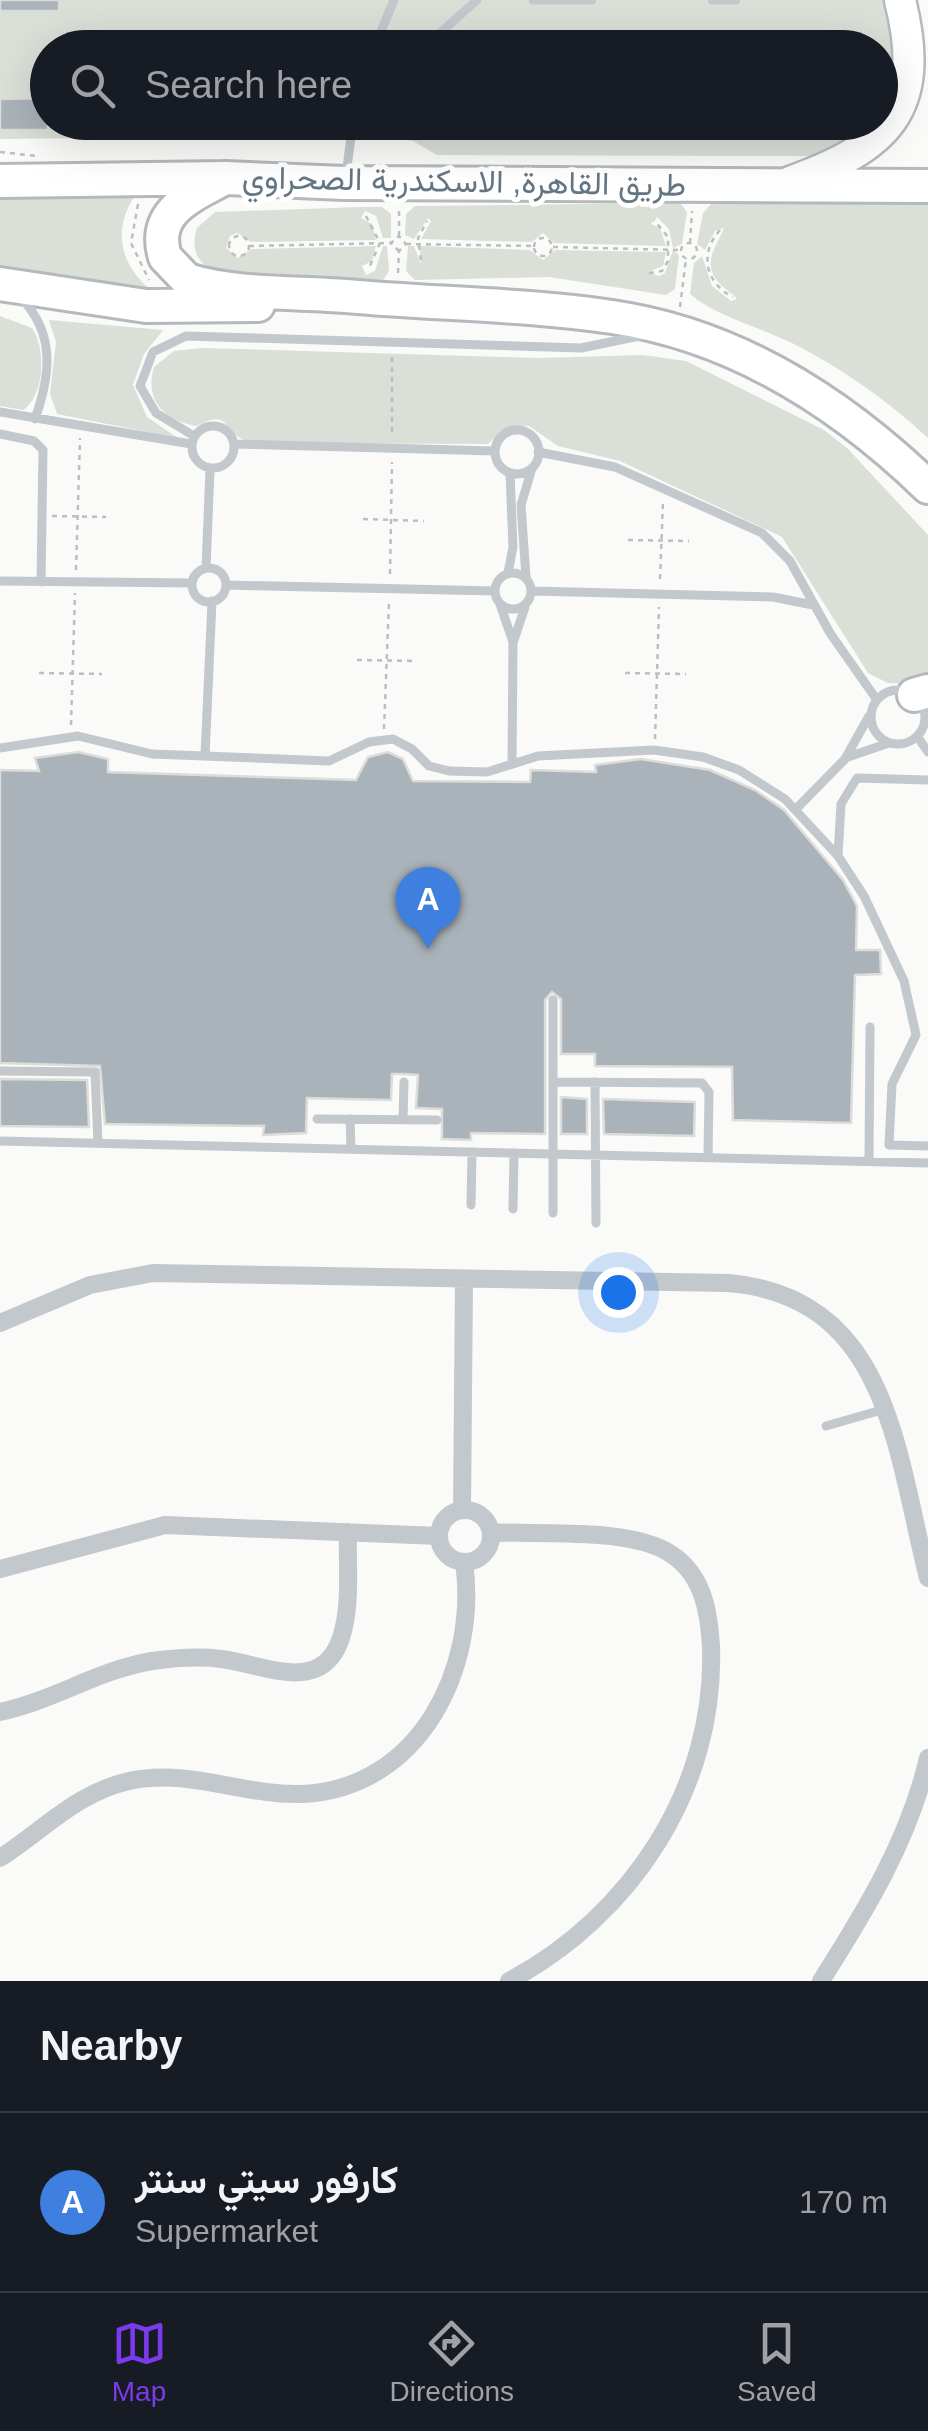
<!DOCTYPE html>
<meta charset="utf-8">
<style>
body{margin:0;font-family:Arial,Vazirmatn,sans-serif;background:#20242c;color:#f1f3f6}
.you{position:absolute;left:618px;top:1292px;width:35px;height:35px;margin:-25px;border:8px solid #fff;border-radius:50%;background:#1a73e8;box-shadow:0 0 0 15px #1a73e833}
.badge{display:grid;place-items:center;width:65px;height:65px;border-radius:50%;background:#7c3aed;color:#fff;font-size:32px;font-weight:700}
.pin{position:absolute;translate:-50% -82px;filter:drop-shadow(0 2px 5px #0008)}
.pin::after{content:'';position:absolute;top:52px;width:35px;height:30px;background:inherit;clip-path:polygon(0 0,100% 0,50% 100%)}
.list{margin:0;padding:0;list-style:none}
h2{display:flex;justify-content:space-between;align-items:center;height:130px;margin:0;padding:0 40px;font-size:42px}
h2 small{font-size:32px;font-weight:400;color:#9ea1a6}
.list li{display:grid;grid-template-columns:65px 1fr auto;gap:30px;align-items:center;box-sizing:border-box;height:180px;padding:0 40px;border-top:2px solid #363941}
.list b{display:block;font-size:38px;white-space:nowrap}
.list p{margin:0;font-size:32px;white-space:nowrap;color:#9ea1a6}
.list em{font-size:32px;font-style:normal;color:#9ea1a6}
.icon{flex:none;width:55px;height:55px;fill:none;stroke:currentColor;stroke-width:2;stroke-linecap:round;stroke-linejoin:round}
.map{position:relative;flex:none;width:928px;height:1981px;overflow:hidden}
.search{position:absolute;background:#171b24;box-shadow:0 10px 40px #0002;left:30px;right:30px;top:30px;height:110px;display:flex;align-items:center;gap:25px;box-sizing:border-box;padding:0 35px;border-radius:55px;color:#9ea1a6;font-size:38px}
.sheet{height:310px;background:#171b24}
nav{display:flex;justify-content:space-around;align-items:center;box-sizing:border-box;height:140px;border-top:2px solid #363941;background:#171b24;font-size:28px;color:#9ea1a6}
nav a{display:grid;justify-items:center;gap:5px}
nav .on{color:#7c3aed}
.map>svg:first-child{display:block}
.green{fill:#dadfd7}
.building{fill:#aab3b9;stroke:#dcdcda;stroke-width:2.5}
.lines{fill:none;stroke-linecap:round;stroke-linejoin:round}
.primary-casing{stroke:#b5babe;stroke-width:35}
.highway-casing{stroke:#b4b9bd;stroke-width:38}
.path{stroke:#bbbfc2;stroke-width:2.5;stroke-dasharray:5 5;stroke-linecap:butt}
.lane{stroke:#c3c8cc;stroke-width:9}
.street{stroke:#c3c8cc;stroke-width:18}
.primary{stroke:#fff;stroke-width:30}
.highway{stroke:#fff;stroke-width:32}
.labels{text-anchor:middle;dominant-baseline:central;stroke-width:10;stroke-linejoin:round;paint-order:stroke}
.street-label{font-size:32px;fill:#657683;stroke:#fff}
</style>
<div class="map">
<svg width="928" height="1981" viewBox="0 0 928 1981">
<rect width="100%" height="100%" fill="#fafaf8"/>
<!-- green -->
<path class="green" d="M0,0H886C899,38 898,75 881,110L880,48H48V122L871,123C854,139 830,155 806,156L437,155L413,141L372,135L0,139Z
M134,197C111,233 122,269 155,293L0,272V198Z
M680,203L687,212L682,244L673,248L669,229L657,217L651,224L660,228L666,246L554,243L543,233L532,242L421,239L431,221L428,218L414,239L405,235L406,214L415,206Z
M711,204H928V438C888,401 843,369 794,344C760,327 717,317 690,294L694,263L702,256L712,286L731,301L737,299C733,293 725,290 719,283C701,263 717,246 724,228L715,231L705,250L697,244L703,213Z
M361,207H382L391,214V238H383L376,216L365,211L361,218L372,224L376,240L251,242L237,233L230,236L226,248L238,258L251,249L376,246L372,261L362,266L366,275L375,271L383,246H387L389,271L383,280L224,275C200,267 189,253 197,228L215,212Z
M408,246H414L421,264L420,246L530,250L543,260L555,250L666,252L663,266L648,272L659,276L665,273L673,250L679,255L675,289L666,295L549,277L415,280L406,271Z
M0,316L32,328C46,347 45,396 23,410L0,406Z
M49,320L163,330L144,354L133,385L147,417L178,438L57,414L50,394L56,342Z
M202,348L538,358L643,355L686,361L824,430L848,449L928,535V685L888,683L868,673L782,537L620,461L558,446L529,426L503,430L488,444L269,443C262,442 250,442 244,440C219,428 231,409 196,426C164,420 144,400 154,367L174,351Z"/>
<!-- building -->
<path class="building" d="M0,0H59V11H0Z
M48,98V130H0V99Z
M78,752L108,759V772L356,780L368,757L388,752L403,759L413,781L530,782L531,770L596,772L595,765L641,759L710,770L755,790L784,810L843,880L857,906L856,950H880L881,974L855,975L851,1123L733,1120L732,1067L595,1066V1054H561V999L552,992L545,1000V1134L471,1133V1140L442,1139V1109L416,1108L418,1075L403,1074H392L391,1100L307,1098L306,1133L263,1135L264,1126L105,1124L100,1066L0,1063V770L39,771L35,758Z
M0,1079L87,1080L89,1127L0,1126Z
M561,1097L587,1099V1134H561Z
M603,1099L695,1102L694,1136L604,1134Z"/>
<g class="lines">
<defs>
<path id="primary" d="M790,182C886,147 928,112 900,0"/>
<path id="highway" d="M225,178C192,196 151,211 165,257L187,280C236,295 295,292 346,296C434,304 524,304 612,317C735,335 840,402 928,487
M0,181L225,178L345,183L928,186
M0,284L146,306L258,305
M914,695L928,691"/>
</defs>
<!-- primary casing -->
<use href="#primary" class="primary-casing"/>
<!-- highway casing -->
<use href="#highway" class="highway-casing"/>
<!-- path -->
<path class="path" d="M207,47L209,48
M216,48H238
M315,48L366,39
M0,152L37,156
M138,204L131,243L149,280
M366,216L380,243L368,270
M720,230C699,253 705,283 733,297
M399,236V209
M229 246a10 10 0 1 1 20 0a10 10 0 1 1-20 0Z
M534 247a9 9 0 1 1 18 0a9 9 0 1 1-18 0Z
M681 251a8 8 0 1 1 16 0a8 8 0 1 1-16 0Z
M690,243L692,211
M406,244L534,246
M249,246L391,243
M553,247L680,250
M421,260L418,238L427,221
M398,273L399,251L406,244L399,236L391,243L399,251
M649,273L662,271L668,261V237L654,220
M680,307L686,259
M392,357V434
M52,516L106,517
M363,519L424,521
M628,540L689,541
M76,570L80,438
M390,574L392,462
M660,579L663,502
M357,660L417,661
M39,673L102,674
M625,673L686,674
M71,725L75,593
M384,729L389,602
M655,739L659,607"/>
<!-- lane -->
<path class="lane" d="M533,0H592
M712,0H736
M374,48L394,0
M423,48L477,0
M346,175L353,122
M22,299C56,335 50,376 35,419
M0,412L191,444
M192 447a21 21 0 1 1 42 0a21 21 0 1 1-42 0Z
M495 452a22 22 0 1 1 44 0a22 22 0 1 1-44 0Z
M0,434L34,441L43,450L41,582
M194,436L156,413L140,386L153,352L186,336L581,348L644,335
M235,444L495,451
M538,452L615,467L762,533L790,561L830,633L877,700
M206,568L210,469
M192 585a17 17 0 1 1 34 0a17 17 0 1 1-34 0Z
M495 591a18 18 0 1 1 36 0a18 18 0 1 1-36 0Z
M508,573L513,547L510,473
M526,577L521,505L532,468
M0,581L192,583
M226,585L495,591
M532,591L773,597L813,605
M500,604L513,642L512,764
M514,640L525,607
M871 717a27 27 0 1 1 54 0a27 27 0 1 1-54 0Z
M917,736L928,752
M0,748L78,736L152,754L329,761L369,742L393,739L412,749L429,766L449,771L487,772L538,756L654,750L703,757L739,770L785,799L838,856L864,896L904,981L916,1035L892,1084L889,1145L928,1146
M205,756L212,601
M848,757L889,743
M796,809L845,759L869,716
M838,856L841,804L857,778L928,780
M0,1071L95,1072L98,1143
M553,1082L702,1083L709,1092L708,1157
M595,1082L596,1223
M317,1119L437,1120
M350,1119L351,1149
M403,1119L404,1082
M0,1141L928,1163
M869,1161L870,1027
M471,1205L472,1152
M513,1209L514,1153
M553,1213V1000
M826,1426L885,1409"/>
<!-- street -->
<path class="street" d="M0,1323L90,1285L153,1273L728,1283C889,1296 896,1453 928,1578
M462,1510L464,1280
M439 1536a26 26 0 1 1 52 0a26 26 0 1 1-52 0Z
M491,1532C539,1535 631,1527 671,1554C703,1575 709,1611 711,1647C716,1788 631,1916 509,1981
M0,1569L165,1525L439,1536
M0,1712C53,1701 98,1670 152,1661C174,1658 198,1656 221,1659C265,1664 326,1699 343,1631C351,1600 347,1564 348,1532
M0,1858C44,1830 76,1793 129,1781C190,1768 243,1796 302,1794C420,1789 479,1667 464,1562
M821,1981C866,1910 909,1840 928,1758"/>
<!-- primary -->
<use href="#primary" class="primary"/>
<!-- highway -->
<use href="#highway" class="highway"/>
</g>
<g class="labels">
<!-- street labels -->
<g class="street-label">
<text transform="translate(464 181) rotate(1)">طريق القاهرة, الاسكندرية الصحراوي</text>
</g>
</g>
</svg>
<div class="you"></div>
<div class="pin badge" style="left:428px;top:949px;background:#3f7fe0">A</div>
<div class="search"><svg class="icon" aria-label="search" viewBox="0 0 24 24"><circle cx="10" cy="10" r="6"/><path d="M15 15l6 6"/></svg>Search here</div>
</div>
<section class="sheet">
<h2>Nearby<small></small></h2>
<ul class="list">
<li><span class="badge" style="background:#3f7fe0">A</span><div><b>كارفور سيتي سنتر</b><p>Supermarket</p></div><em>170 m</em></li>
</ul>
</section>
<nav>
<a class="on"><svg class="icon" aria-label="map" viewBox="0 0 24 24"><path d="M3 6l6-2 6 2 6-2v14l-6 2-6-2-6 2zM9 4v14M15 6v14"/></svg>Map</a>
<a><svg class="icon" aria-label="directions" viewBox="0 0 24 24"><path d="M12 3l9 9-9 9-9-9zM9 14v-3h6M13 9l2 2-2 2"/></svg>Directions</a>
<a><svg class="icon" aria-label="saved" viewBox="0 0 24 24"><path d="M7 4h10v16l-5-4-5 4z"/></svg>Saved</a>
</nav>
